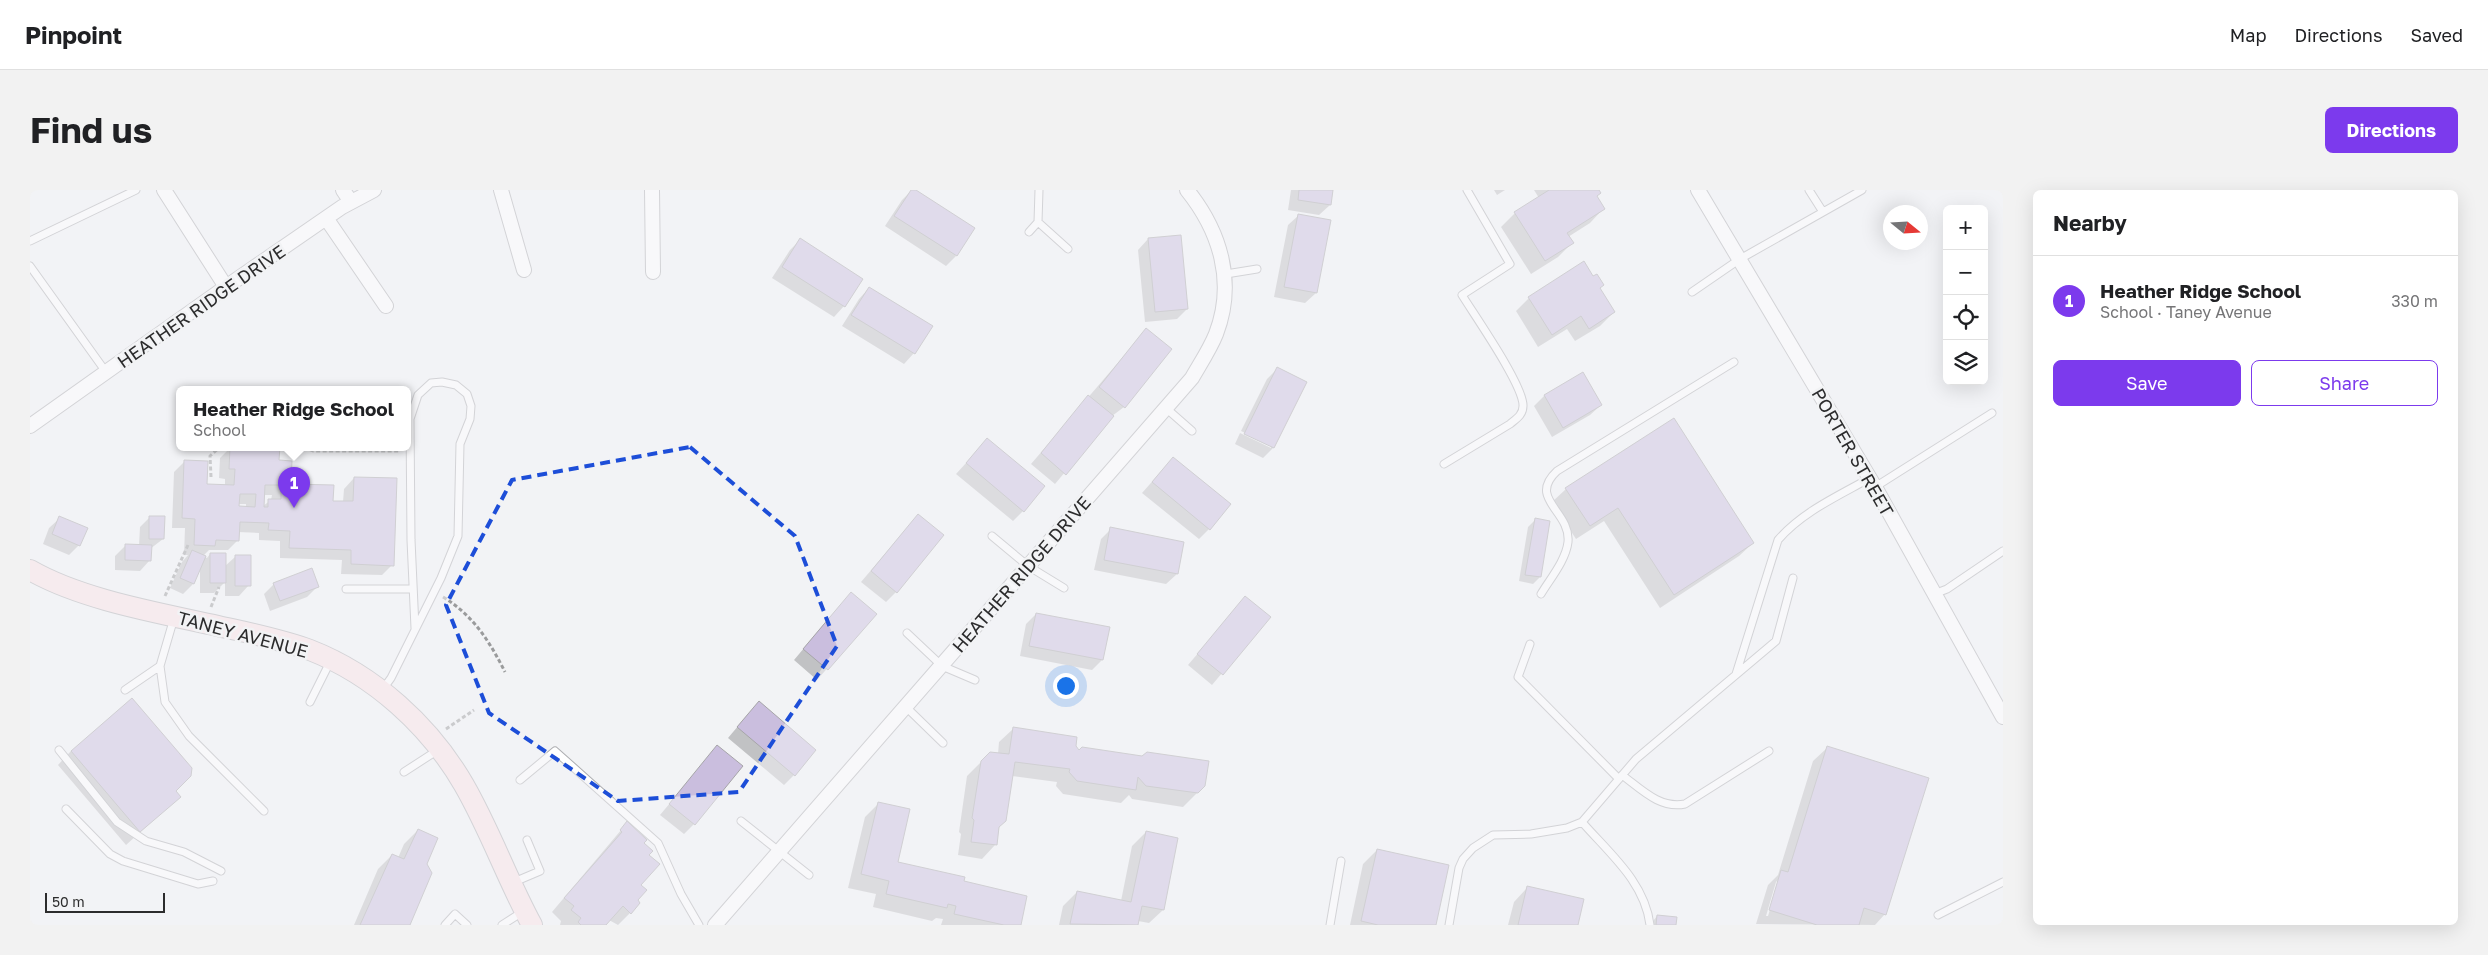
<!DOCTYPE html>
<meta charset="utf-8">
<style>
body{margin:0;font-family:"Golos Text",sans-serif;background:#f2f2f2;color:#202124}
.controls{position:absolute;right:15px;top:15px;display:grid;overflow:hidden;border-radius:8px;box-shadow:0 5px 20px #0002}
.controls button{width:45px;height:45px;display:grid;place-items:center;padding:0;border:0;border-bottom:1px solid #e0e0e0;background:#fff;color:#202124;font:25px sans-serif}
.compass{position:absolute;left:1853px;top:15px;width:45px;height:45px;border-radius:50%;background:#fff;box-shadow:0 5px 20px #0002;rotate:108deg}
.scale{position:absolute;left:15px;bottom:12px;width:120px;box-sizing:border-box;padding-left:5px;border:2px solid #2c2c2d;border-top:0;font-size:14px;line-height:18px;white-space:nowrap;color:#2c2c2d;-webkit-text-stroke:4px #f2f3f5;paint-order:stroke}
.you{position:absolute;left:1035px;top:495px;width:18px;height:18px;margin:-12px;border:4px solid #fff;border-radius:50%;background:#1a73e8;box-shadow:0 0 0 8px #1a73e833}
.badge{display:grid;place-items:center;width:32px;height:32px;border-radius:50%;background:#7c3aed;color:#fff;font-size:16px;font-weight:700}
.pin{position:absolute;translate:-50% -41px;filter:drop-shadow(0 1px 2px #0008)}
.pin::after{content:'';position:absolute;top:26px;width:18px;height:15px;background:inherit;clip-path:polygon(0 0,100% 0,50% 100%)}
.popup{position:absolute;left:146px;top:196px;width:235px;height:65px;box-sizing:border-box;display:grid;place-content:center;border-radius:8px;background:#fff;filter:drop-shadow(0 1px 4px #0005);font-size:16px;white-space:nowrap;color:#757577}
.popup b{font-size:19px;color:#202124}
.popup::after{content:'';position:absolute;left:50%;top:100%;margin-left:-10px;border:10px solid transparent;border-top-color:#fff}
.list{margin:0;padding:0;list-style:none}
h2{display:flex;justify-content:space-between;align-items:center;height:65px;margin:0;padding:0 20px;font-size:21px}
h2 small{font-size:16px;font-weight:400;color:#757577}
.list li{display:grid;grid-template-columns:32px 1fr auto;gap:15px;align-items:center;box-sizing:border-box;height:90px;padding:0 20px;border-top:1px solid #e0e0e0}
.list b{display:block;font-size:19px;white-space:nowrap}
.list p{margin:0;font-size:16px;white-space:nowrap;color:#757577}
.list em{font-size:16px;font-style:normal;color:#757577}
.actions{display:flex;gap:10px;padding:15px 20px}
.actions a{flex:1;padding:11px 0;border:1px solid #7c3aed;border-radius:8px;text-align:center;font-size:18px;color:#7c3aed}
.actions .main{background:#7c3aed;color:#fff}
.icon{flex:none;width:28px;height:28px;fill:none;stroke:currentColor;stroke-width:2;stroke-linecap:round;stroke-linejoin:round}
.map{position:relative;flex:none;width:1973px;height:735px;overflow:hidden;border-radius:8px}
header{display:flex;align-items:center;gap:30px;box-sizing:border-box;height:70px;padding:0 25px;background:#fff;border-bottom:1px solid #e0e0e0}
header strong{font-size:24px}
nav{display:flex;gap:28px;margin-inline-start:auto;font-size:18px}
.intro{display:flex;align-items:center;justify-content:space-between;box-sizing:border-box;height:120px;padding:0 30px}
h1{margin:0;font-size:35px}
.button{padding:12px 22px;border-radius:8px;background:#7c3aed;color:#fff;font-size:18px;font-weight:700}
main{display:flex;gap:30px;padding:0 30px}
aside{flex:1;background:#fff;border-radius:8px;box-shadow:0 5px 20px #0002}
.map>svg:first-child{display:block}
.shadow{fill:#0003;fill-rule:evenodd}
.building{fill:#cabede;stroke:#a6a5a8;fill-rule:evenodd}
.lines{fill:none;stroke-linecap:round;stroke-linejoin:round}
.lane-casing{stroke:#adaeb1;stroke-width:9}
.street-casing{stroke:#adaeb1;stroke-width:16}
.secondary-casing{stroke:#adaeb1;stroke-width:22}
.path{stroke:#9a9b9c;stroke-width:3;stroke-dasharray:4 2.5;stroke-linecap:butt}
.lane{stroke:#fff;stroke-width:7}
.street{stroke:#fff;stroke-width:14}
.secondary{stroke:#fbe2e5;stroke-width:20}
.marked{fill:none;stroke:#1d4ed8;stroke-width:4;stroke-dasharray:10 6;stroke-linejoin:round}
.labels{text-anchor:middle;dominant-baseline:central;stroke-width:5;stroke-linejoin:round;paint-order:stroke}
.street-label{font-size:18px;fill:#2c2c2d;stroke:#f2f3f5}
</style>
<header>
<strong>Pinpoint</strong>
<nav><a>Map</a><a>Directions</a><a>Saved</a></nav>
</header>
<div class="intro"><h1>Find us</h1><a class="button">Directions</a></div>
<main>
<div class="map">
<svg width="1973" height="735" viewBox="0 0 1973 735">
<rect width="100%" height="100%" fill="#f2f3f5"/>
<!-- shadow -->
<path class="shadow" d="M882,0L926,66L916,76L855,36L872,10Z
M1261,0H1302L1300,15L1289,25L1258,20Z
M1464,0H1475L1467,5Z
M1504,0H1567L1565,7L1573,19L1560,33L1538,47L1542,53L1528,67L1501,84L1471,37L1485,23L1509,8Z
M1269,25L1286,103L1275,113L1244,107L1258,35Z
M1118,49L1157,119L1147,129L1115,132L1108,60Z
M770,50L831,89L814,116L804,127L742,88L760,60Z
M839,98L884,163L874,174L812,136L829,109Z
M1499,108L1584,122L1570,136L1545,151L1537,139L1508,157L1486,121Z
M1116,140L1094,217L1082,226L1025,294L1001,274Z
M1248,178L1276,192L1243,258L1233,268L1205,254L1210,243L1241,258V255L1211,241L1237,189Z
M1553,184L1571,215L1560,225L1522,247L1504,216L1514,206Z
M957,250L993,321L983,331L926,284Z
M218,257H248V272L260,295L302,312H313L314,299L324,288L362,375L352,385L311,384L312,370L250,368V351L229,350V343L208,342V350L198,360H179L173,366L177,368L180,364L194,377L205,367L219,395L209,406H195V392L184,403H170V378L163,394L153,404L140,398L152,372L158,365H154L155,338H142L144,282L154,272L176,295L195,296V289L189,288L190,268L200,258ZM233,305H242L241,310L233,316ZM208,314H216V318H208Z
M1143,268L1179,339L1169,349L1112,303Z
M1536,299L1723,353L1709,366L1630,418L1574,331L1546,349L1522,312Z
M888,325L866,402L856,412L831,392Z
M120,327L133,349L120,359V370L110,381L85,380V366L96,355L109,356L110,337Z
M30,328L49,355L39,365L13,354L19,338Z
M1505,330L1510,387L1503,394L1489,391L1498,337Z
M1081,339L1153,353L1147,384L1136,394L1064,380L1071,349Z
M244,394L287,397L277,407L240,421L234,404Z
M1215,408L1239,427L1182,495L1158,475Z
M811,414L845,424L787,490L764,470Z
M1006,424L1072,470L1062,480L990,466L996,434Z
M719,523L764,585L754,595L698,548Z
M983,539L1044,556L1049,562L1174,596L1153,617L1102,609L1099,605L1091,613L1033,604L1026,596L1027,592L982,586L965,655L952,669L928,665L931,644L929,642L937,586L952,571L968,564L969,552Z
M687,557L664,634L654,644L630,625Z
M1797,558L1855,724L1845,735L1726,734L1738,695L1748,685L1783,571ZM1750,688L1738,726H1736L1746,692Z
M41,561L145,601L149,607L96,655L28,575Z
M848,614L866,673L933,692L989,735H911L913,729L906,728L902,731L843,717L846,704L818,698L835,627Z
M597,633L612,654L617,665L606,710L600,723L588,735L579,730L575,735H530L531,731L522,722Z
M388,640L395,674L378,735H324L348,679L362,665L368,668L374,654Z
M1116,642L1133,720L1119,733L1108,731L1107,735H1029L1033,716L1047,702L1091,711L1102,656Z
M1347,660L1405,735H1320L1333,674Z
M1497,698L1547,735H1478L1484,712Z
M1627,726L1645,735H1620Z"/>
<!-- building -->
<path class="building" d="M881,0H886L945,38L927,66L864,26Z
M1269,0H1303L1301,15L1268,10Z
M1519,0H1569L1571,3L1567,6L1575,19L1537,43L1544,53L1515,71L1484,22Z
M1268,24L1301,30L1287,103L1254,97Z
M1151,45L1158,119L1125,122L1118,48Z
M770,48L833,89L815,117L752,77Z
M1554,71L1563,86L1567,84L1574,95L1570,98L1585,122L1559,139L1551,126L1522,145L1498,107Z
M839,97L903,136L885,164L821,125Z
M1116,138L1142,159L1095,218L1069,197Z
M1247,177L1277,192L1244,258L1214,244Z
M1553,182L1572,215L1533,238L1514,205Z
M1058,205L1084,226L1036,285L1011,263Z
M1644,228L1724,353L1644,405L1588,318L1560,336L1535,298Z
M957,248L1015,296L994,322L936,273Z
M200,257H250L249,270L262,271L261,294L304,295L303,311H323L324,287L367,288L364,376L321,374V360L259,358L260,341L238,340L239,333L210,332L209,351L186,350L185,356L164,355L165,329L152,328L154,270L178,271L177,294L204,295L205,279H199ZM235,295H251V309H238V317H234ZM210,304H226L225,317L209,316Z
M1143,267L1201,314L1180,340L1122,292Z
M888,324L914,345L867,403L841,381Z
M29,326L58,338L50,356L22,344Z
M119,326H135L134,349H119Z
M1505,328L1520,331L1511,387L1495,385Z
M1080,337L1154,352L1148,384L1074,370Z
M95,354L122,355L121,371L95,370Z
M162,360L176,366L164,394L150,388Z
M180,363H196V393H180Z
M205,365H221V396H205Z
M282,378L289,397L250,411L243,393Z
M821,402L847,424L798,480L773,459Z
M1215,406L1241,427L1193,485L1167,464Z
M1006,423L1080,437L1073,470L999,456Z
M102,508L162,578L161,586L146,601L151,607L110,642L41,561Z
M729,511L786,560L765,586L707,537Z
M983,537L1047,547L1046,556L1049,560L1052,557L1112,566L1117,562L1179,571L1175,596L1168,603L1116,596L1108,587L1106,600L1047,591L1039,582L1040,579L985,572L976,631L969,637L967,655L941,652L944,630L942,628L951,571L960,562L979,564Z
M687,555L713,576L665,635L639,614Z
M1797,556L1899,588L1856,725L1834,718L1829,735H1787L1739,720L1751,680L1758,682Z
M848,612L880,619L868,672L935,687L934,691L997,706L991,735H974L924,724L926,716L918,714L917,718L856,704L859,691L831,684Z
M597,631L617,650L614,653L623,661L619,665L630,674L611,695L617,700L608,710L610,713L601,724L593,716L576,735H551L548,732L551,728L541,720L544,716L534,708L592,642L590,640Z
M388,639L408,648L397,674L402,683L380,735H330L362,664L374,669Z
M1116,641L1148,648L1134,720L1112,716L1108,735L1040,734L1047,701L1101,712Z
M1347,659L1419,675L1406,735H1348L1331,731Z
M1497,696L1554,709L1548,735H1488Z
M1627,725L1647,727L1646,735H1626Z"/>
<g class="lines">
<defs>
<path id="lane" d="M1779,0L1793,22
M1008,32L1038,59
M999,42L1008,32L1009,0
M0,51L106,0
M0,76L76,182
M1196,84L1227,79
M1662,102L1710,69L1832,0
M1137,219L1162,241
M1414,274L1480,234C1486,229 1493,225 1493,216C1494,196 1445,126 1432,105L1480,74L1437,0
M1845,297L1962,223
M962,346L998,376L1034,398
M316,399H383
M1511,404C1520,389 1536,370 1538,352C1541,321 1497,309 1527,281L1704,172
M1904,404L1917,399L1973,361
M144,428L130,476L135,512L159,546L234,621
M877,443L912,476L945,490
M1500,454L1488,487L1589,589
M1706,484L1748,350C1772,322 1808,306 1840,288
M353,499L361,488L411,388L428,346L430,254L440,229L441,216L437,204L426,195L412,192L401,193L388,205L380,229L381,350L385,438
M95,500L130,476
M280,512L301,470
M876,517L913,553
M29,560L87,632L116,651L154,662L191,681
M374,582L408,560
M1592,585C1612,600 1630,619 1655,614L1739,561
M490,590L525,561L628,653L651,704L669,735
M36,619L80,664L93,671L168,694L183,691
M711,631L779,685
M1552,632C1579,663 1615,692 1620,735
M484,692L510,681L497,650
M1908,725L1973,692
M415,735L425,724L437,735
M472,735L494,721
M1300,735L1311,671
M1419,735L1429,678L1433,669L1443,658L1463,645L1501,644L1537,638L1552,632L1606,569L1746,451L1763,388"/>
<path id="street" d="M134,0L196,97
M313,0L321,12
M471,0L494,80
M622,0L623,82
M1668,0L1845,297L1973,527
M296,28L356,116
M0,236L196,97L312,17L344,0
M685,735L1162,188C1170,174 1180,159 1186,144C1206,92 1190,41 1157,0"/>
<path id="secondary" d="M0,380C52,410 130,423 188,436C219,443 250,449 280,460C344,485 400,536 434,595C460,640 477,689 502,735"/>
</defs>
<!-- lane casing -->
<use href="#lane" class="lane-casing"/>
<!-- street casing -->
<use href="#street" class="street-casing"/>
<!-- secondary casing -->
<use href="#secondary" class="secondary-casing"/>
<!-- path -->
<path class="path" d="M274,257L283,261H370
M181,287L180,266L190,257
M135,406L158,355
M413,407C443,425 460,452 475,482
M181,417L189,397
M416,539L444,520"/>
<!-- lane -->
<use href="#lane" class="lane"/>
<!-- street -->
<use href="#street" class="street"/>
<!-- secondary -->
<use href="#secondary" class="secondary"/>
</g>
<!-- marked area -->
<path d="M0 0H1973V735H0ZM660,257L765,346L807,456L709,602L588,611L459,523L416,415L482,290Z" fill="#f2f3f5" fill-opacity=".55" fill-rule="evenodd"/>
<path class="marked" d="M660,257L765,346L807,456L709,602L588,611L459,523L416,415L482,290Z"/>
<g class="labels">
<!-- street labels -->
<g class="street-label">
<text transform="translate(171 116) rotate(-35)">HEATHER RIDGE DRIVE</text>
<text transform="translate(1823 262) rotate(60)">PORTER STREET</text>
<text transform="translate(991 384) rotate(-49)">HEATHER RIDGE DRIVE</text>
<text transform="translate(213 444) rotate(15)">TANEY AVENUE</text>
</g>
</g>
</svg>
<div class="controls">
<button>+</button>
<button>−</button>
<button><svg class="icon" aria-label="locate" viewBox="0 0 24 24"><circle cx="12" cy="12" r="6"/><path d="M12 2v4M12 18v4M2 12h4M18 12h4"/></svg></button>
<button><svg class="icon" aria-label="layers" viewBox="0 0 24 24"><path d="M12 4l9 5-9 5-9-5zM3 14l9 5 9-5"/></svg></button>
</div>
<svg class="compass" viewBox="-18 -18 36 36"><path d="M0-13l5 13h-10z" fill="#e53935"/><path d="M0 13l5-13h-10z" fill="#757577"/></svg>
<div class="scale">50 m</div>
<div class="you"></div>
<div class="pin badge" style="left:264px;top:318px">1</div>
<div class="popup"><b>Heather Ridge School</b>School</div>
</div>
<aside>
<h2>Nearby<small></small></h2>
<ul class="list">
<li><span class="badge">1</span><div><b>Heather Ridge School</b><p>School · Taney Avenue</p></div><em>330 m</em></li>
</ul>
<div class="actions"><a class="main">Save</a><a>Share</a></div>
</aside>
</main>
